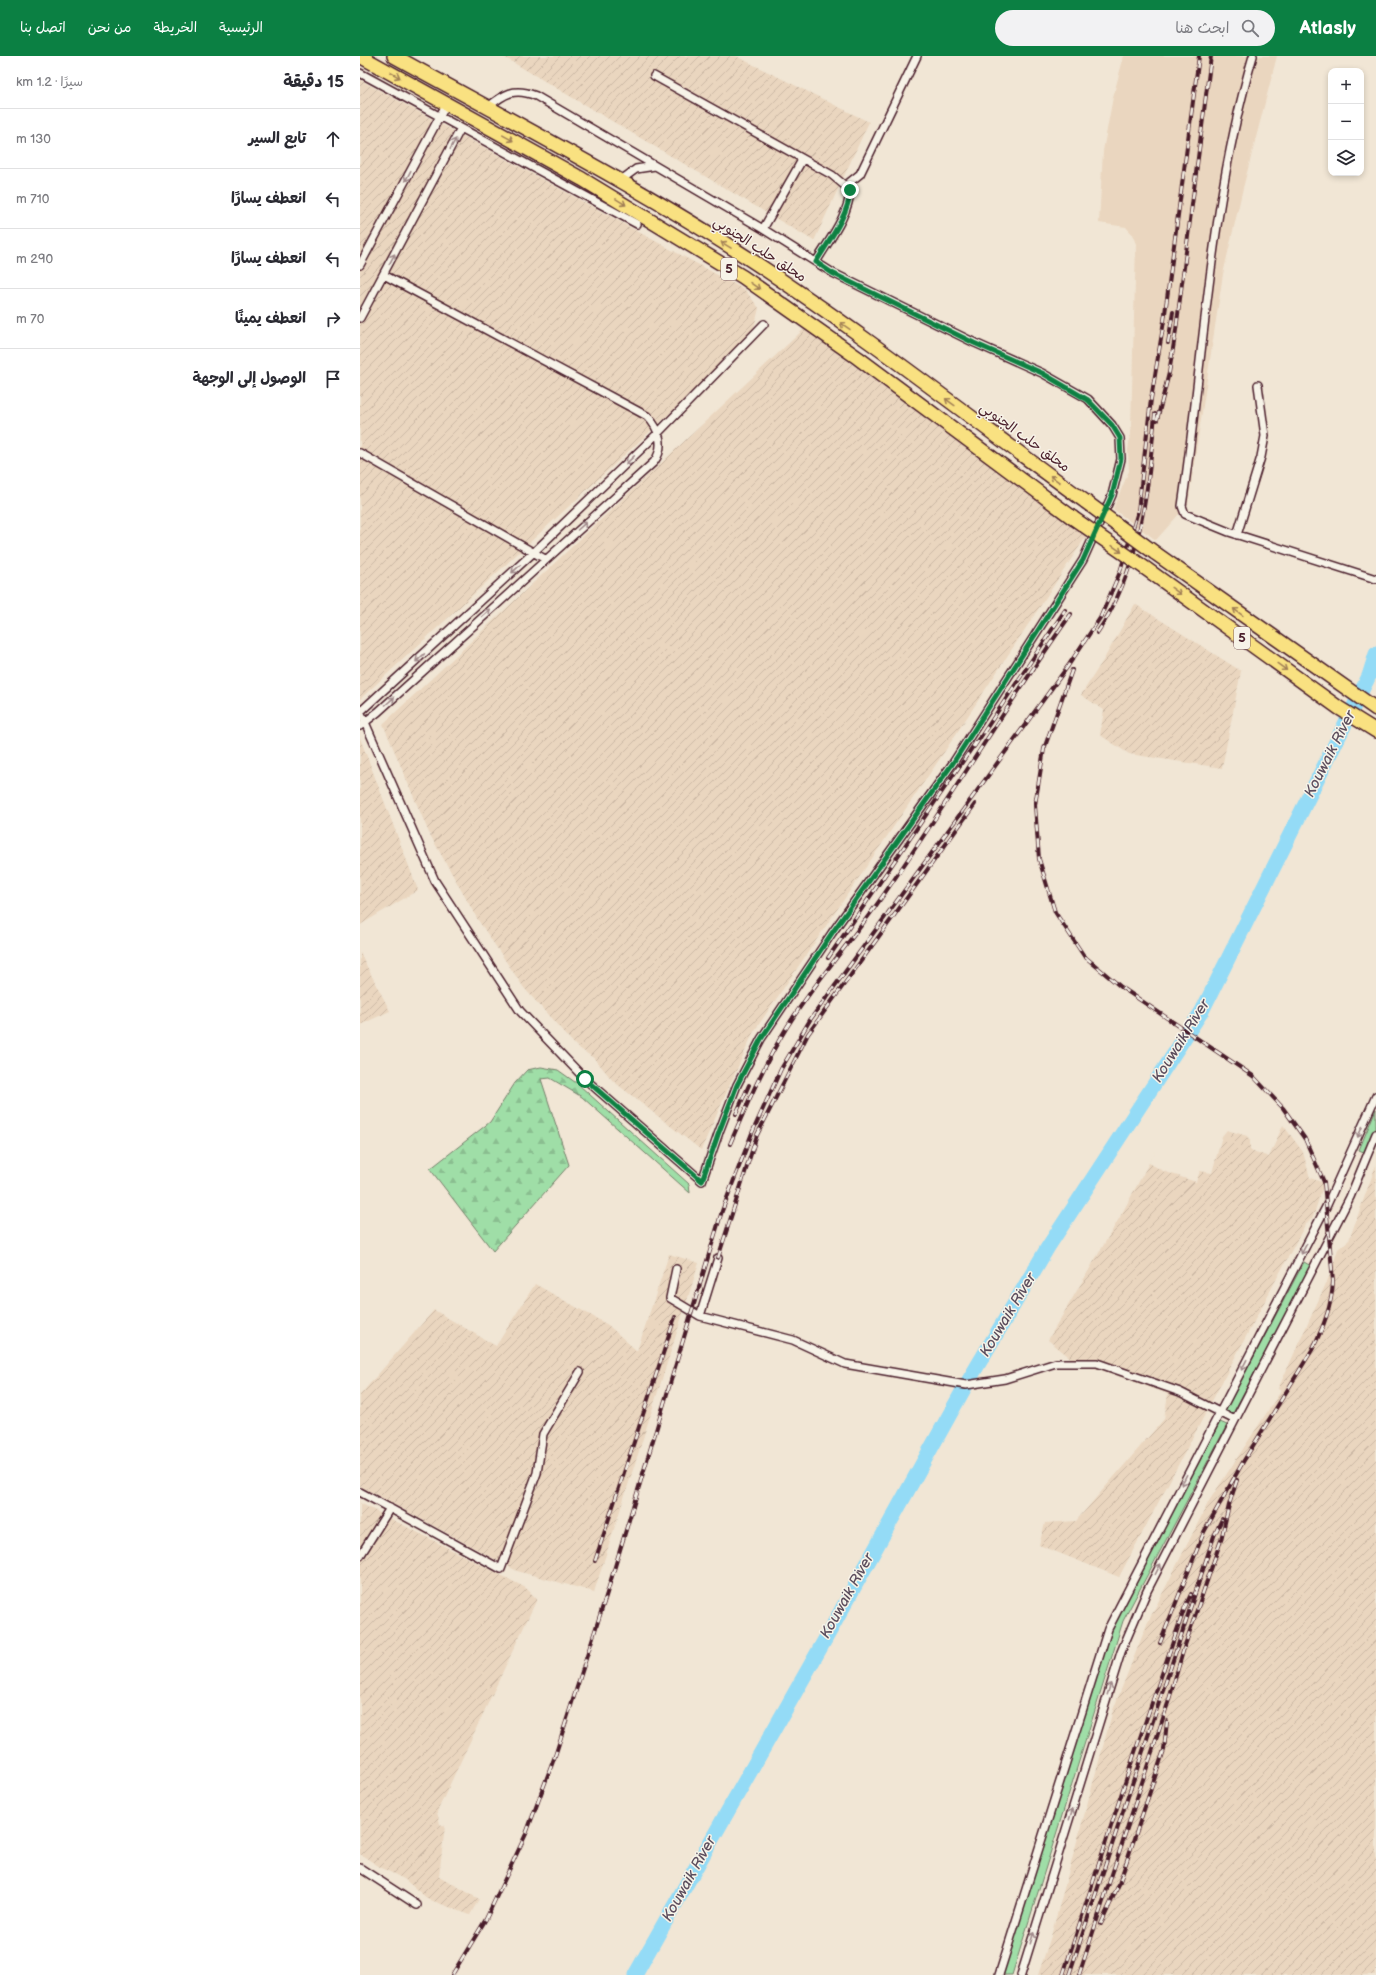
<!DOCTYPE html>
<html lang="ar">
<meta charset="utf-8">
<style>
body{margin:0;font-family:"Balsamiq Sans","Playpen Sans Arabic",sans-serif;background:#f2f2f3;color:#2b2b33;direction:rtl}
.controls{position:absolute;right:12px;top:12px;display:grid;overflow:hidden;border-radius:8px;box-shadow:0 2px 6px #0003}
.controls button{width:36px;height:36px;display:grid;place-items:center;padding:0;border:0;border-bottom:1px solid #e1e1e2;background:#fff;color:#2b2b33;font:20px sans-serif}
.stop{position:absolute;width:12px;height:12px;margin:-9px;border:3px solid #0b8043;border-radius:50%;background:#fff}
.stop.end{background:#0b8043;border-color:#fff;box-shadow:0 1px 4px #0008}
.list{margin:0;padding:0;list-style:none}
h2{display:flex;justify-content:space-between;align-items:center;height:52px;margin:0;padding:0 16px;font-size:17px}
h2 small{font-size:13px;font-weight:400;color:#7c7c81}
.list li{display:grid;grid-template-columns:26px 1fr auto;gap:12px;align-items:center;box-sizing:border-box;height:60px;padding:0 16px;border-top:1px solid #e1e1e2}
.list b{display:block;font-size:15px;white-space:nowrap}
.list em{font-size:13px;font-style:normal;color:#7c7c81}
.icon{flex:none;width:22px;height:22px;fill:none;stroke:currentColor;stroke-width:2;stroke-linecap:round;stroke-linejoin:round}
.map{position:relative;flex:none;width:1016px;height:1919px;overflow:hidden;direction:ltr}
header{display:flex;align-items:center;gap:24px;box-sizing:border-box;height:56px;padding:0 20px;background:#0b8043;color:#fff}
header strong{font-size:19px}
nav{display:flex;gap:22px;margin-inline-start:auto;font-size:14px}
.search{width:280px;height:36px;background:#f2f2f3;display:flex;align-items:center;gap:10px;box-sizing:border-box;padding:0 14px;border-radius:22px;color:#7c7c81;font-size:15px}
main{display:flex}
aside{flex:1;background:#fff}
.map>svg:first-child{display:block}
.built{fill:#ead6bf}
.industrial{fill:url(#industrial-furrows)}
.grass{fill:#9fdea7;stroke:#747e69}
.forest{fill:url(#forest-firs);stroke:#747e69}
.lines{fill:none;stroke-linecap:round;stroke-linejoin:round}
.river{stroke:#94dbf6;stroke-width:15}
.street-casing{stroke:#4a1f2b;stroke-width:10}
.highway-casing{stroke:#4a1f2b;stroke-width:16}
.street{stroke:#f7f3e8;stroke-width:7}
.highway{stroke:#f9e181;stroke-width:13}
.rail-casing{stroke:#4a1f2b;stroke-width:4}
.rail{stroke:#f7f3e8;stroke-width:2.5;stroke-dasharray:8;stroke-linecap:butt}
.highway-bridge-casing{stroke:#4a1f2b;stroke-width:16;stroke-linecap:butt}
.highway-bridge{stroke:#f9e181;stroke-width:13}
.oneway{stroke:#a28056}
.oneway2{stroke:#a0898a}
.route{stroke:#0b8043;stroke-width:5}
.labels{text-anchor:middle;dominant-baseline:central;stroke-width:3;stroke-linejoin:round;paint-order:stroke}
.shield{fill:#f7f3e8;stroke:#7e5f64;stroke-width:1}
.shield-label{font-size:13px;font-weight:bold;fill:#4a1f2b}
.street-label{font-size:14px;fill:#4a1f2b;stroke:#f7f3e8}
.water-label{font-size:15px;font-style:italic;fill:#5c4e5e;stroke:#f7f3e8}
</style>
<header>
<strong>Atlasly</strong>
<div class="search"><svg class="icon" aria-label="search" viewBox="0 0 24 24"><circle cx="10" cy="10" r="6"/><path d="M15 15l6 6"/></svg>ابحث هنا</div>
<nav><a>الرئيسية</a><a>الخريطة</a><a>من نحن</a><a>اتصل بنا</a></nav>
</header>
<main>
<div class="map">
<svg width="1016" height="1919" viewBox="0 0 1016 1919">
<defs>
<pattern id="industrial-furrows" width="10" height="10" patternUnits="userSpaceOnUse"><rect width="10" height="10" fill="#ead6bf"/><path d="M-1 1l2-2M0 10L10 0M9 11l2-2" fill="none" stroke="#cab7a4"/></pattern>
<pattern id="forest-firs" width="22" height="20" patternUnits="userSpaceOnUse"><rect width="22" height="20" fill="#9fdea7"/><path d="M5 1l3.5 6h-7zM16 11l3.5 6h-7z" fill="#8abe90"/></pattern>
</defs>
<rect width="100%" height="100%" fill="#f1e6d5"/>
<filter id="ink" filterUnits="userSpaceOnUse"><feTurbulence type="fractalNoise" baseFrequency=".025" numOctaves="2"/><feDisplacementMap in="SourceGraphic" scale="8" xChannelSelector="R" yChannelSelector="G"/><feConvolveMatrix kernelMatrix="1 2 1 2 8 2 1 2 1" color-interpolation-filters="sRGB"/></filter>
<g filter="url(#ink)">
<!-- built -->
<path class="built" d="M764,0H917L883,132L863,218L828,448L796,484L753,453L769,415L768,395L771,371L776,188L772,178L766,171L739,167L743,95L753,41Z"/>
<!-- industrial -->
<path class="industrial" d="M142,0H376L509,66L454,185Z
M0,24L385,234L399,252L395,268L387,286L0,643Z
M444,273L727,479L579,704L393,977L341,1094L253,1025L235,1003L216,990L164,932L118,864L69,777L23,668Z
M775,548L881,615L862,712L769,698L740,679L744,654L721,639L744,603Z
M0,682L58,834L0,869Z
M0,897L30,955L0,969Z
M923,1069L943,1096L950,1122L964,1127L953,1161L945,1169L759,1521L679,1489L685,1467L716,1465L804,1363L808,1338L739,1313L722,1311L688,1284L760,1161L797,1092L789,1107L803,1115L836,1126L840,1115L852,1117L862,1080L867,1074L887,1080L890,1084V1094L909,1101Z
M1016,1109V1919H678L691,1880L753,1654L787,1568L849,1445L921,1335L918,1333L969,1221L978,1193L989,1184Z
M309,1198L339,1207L234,1536L157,1515L0,1430V1339L74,1254L136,1290L175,1228L248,1269L277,1295Z
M0,1447L166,1532L177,1543L77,1756L80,1768L85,1770L79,1820L119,1843L110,1859L68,1843L44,1823L20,1811L0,1798Z"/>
<!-- grass -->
<path class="grass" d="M1016,1053V1072L1006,1097L999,1094Z
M944,1206L951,1210L872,1359L865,1355Z
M860,1366L867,1369L763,1565L652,1919H643L747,1586L757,1562Z"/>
<!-- forest -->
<path class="forest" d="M181,1011L198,1014L219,1029L329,1128L330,1137L222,1041L190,1022L181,1023L209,1109L133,1195L70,1113L130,1066L155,1027L167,1014Z"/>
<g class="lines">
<!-- river -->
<path class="river" d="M275,1919L471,1573L606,1329L688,1191L842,955L1009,620L1016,598"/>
<defs>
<path id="street" d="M893,0C850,146 844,300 822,450L825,458L869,476L1016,523
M0,17L277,168
M294,20L472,119L490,134C490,157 468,186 456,206
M261,124L276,113L295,110
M485,130L500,118L557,0
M403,173L442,104
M0,209L87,47
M0,262L101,72
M0,397L185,503
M877,479L901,401L905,380L898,329
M0,655L75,825L160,955L225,1023L342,1125L359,1076L377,1029L401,983L472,877L593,707L723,504L752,439L761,403L760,382L752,369L728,343L682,317L615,287L473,217L403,173L176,40C154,31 144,38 128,51
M0,656L174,496L298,377L404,268
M0,670L18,656L294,406C305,391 300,373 287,360L24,219
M316,1213L310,1242L340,1260L433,1284L485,1308L606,1329L645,1323L696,1307H737L820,1336L875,1364
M340,1260L358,1202
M0,1436L141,1513L177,1417L183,1378L220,1316
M0,1500L30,1452
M0,1812L57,1849
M639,1919L748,1573L966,1151L1016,1040
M661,1919L761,1596L787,1535L990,1141L1016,1078"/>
<path id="highway" d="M0,0L222,123L383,221L498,302L713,462
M34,0C155,67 278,130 394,206C508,281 616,366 726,446
M795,497L1016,653
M785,512L979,652L1016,675"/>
</defs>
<!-- street casing -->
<use href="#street" class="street-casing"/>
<!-- highway casing -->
<use href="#highway" class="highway-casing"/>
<!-- street -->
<use href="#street" class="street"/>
<!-- highway -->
<use href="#highway" class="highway"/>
<defs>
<path id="rail" d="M808,287L813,256
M797,364L809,317L816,274L851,0
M737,577C781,513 788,433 795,358
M712,614L684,693L675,749L679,803L695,856L724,900L761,931L893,1020L923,1052L945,1083L964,1126L973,1225C972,1250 963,1272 952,1294L883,1406L844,1476L800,1587
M614,691L705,554
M468,902L616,686
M376,1058L389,1029
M370,1088C387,1048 404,1008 427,971C453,929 486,891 515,851C583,755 643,654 711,558
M358,1202L397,1079L448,978L615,748
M235,1505L315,1261
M741,1868L759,1828L804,1694L807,1665
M92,1919L126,1863L166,1778L195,1700L247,1537L362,1155L392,1077L421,1013L450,964L708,610L740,562L760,516L778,455L791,343L804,265L839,0
M703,1919L774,1699L825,1551L831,1538
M709,1919L854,1480L862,1463
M719,1919L808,1647L824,1592L861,1484L869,1449L877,1424"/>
</defs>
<!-- rail casing -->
<use href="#rail" class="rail-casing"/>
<!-- rail -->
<use href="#rail" class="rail"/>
<defs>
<path id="highway-bridge" d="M726,446L795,497
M713,462L785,512"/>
</defs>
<!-- highway-bridge casing -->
<use href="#highway-bridge" class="highway-bridge-casing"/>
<!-- highway-bridge -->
<use href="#highway-bridge" class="highway-bridge"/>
</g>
<!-- one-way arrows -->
<defs><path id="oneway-shaft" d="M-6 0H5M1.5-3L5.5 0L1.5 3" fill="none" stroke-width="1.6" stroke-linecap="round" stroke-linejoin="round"/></defs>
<g class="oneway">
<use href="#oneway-shaft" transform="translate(35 19) rotate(29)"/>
<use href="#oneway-shaft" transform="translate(148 82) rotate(29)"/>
<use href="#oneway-shaft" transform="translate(261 146) rotate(32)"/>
<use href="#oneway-shaft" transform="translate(366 189) rotate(-148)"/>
<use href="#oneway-shaft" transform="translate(395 230) rotate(35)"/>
<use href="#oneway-shaft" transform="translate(485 270) rotate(-145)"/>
<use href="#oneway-shaft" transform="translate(590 346) rotate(-144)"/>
<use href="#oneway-shaft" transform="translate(695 423) rotate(-144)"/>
<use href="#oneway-shaft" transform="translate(757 493) rotate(35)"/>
<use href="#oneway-shaft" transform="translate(816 535) rotate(36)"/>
<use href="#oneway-shaft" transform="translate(878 556) rotate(-144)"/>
<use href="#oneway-shaft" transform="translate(922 611) rotate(36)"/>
</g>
<g class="oneway2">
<use href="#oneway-shaft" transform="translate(93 88) rotate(-62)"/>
<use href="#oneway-shaft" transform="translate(48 120) rotate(118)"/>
<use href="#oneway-shaft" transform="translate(32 203) rotate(-62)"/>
<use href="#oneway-shaft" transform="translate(270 404) rotate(136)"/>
<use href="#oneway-shaft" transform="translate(222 470) rotate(-42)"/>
<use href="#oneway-shaft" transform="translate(156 513) rotate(137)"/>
<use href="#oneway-shaft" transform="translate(126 557) rotate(-42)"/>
<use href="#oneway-shaft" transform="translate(60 602) rotate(137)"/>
<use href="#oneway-shaft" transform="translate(30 645) rotate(-42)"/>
<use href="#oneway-shaft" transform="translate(1000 1076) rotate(114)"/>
<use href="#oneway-shaft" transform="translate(944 1193) rotate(117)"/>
<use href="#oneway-shaft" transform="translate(884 1309) rotate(117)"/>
<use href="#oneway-shaft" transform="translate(824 1424) rotate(117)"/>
<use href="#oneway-shaft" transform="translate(798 1513) rotate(-63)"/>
<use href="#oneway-shaft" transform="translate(749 1633) rotate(-73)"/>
<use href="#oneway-shaft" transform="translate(711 1758) rotate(-73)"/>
<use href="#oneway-shaft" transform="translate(672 1882) rotate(-73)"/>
</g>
</g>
<g class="lines" filter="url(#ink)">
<!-- route -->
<path class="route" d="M225,1023L342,1125L359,1076L377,1029L401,983L472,877L593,707L723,504L752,439L761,403L760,382L752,369L728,344L682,317L614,287L472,217L456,206C468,186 490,157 490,134"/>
</g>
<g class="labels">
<!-- shield labels -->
<g class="shield">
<rect x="361" y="202" width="16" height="22" rx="3"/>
<rect x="874" y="571" width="16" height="22" rx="3"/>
</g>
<g class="shield-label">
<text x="369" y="213">5</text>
<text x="882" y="582">5</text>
</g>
<!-- street labels -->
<g class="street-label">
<text transform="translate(400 193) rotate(33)">محلق حلب الجنوبي</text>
<text transform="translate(665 381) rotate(36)">محلق حلب الجنوبي</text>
</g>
<!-- water labels -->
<g class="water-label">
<text transform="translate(970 698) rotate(-63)">Kouwaik River</text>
<text transform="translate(821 985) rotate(-58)">Kouwaik River</text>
<text transform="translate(648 1259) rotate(-59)">Kouwaik River</text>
<text transform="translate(487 1540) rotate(-61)">Kouwaik River</text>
<text transform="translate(329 1823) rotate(-61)">Kouwaik River</text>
</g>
</g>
</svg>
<div class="controls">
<button>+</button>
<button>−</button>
<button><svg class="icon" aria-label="layers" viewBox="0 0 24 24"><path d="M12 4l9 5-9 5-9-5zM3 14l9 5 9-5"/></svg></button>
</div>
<div class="stop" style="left:225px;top:1023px"></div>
<div class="stop end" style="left:490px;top:134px"></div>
</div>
<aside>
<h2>15 دقيقة<small>سيرًا · 1.2 km</small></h2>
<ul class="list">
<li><svg class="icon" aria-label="ahead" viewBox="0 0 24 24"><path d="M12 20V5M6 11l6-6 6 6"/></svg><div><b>تابع السير</b></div><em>130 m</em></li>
<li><svg class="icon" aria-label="left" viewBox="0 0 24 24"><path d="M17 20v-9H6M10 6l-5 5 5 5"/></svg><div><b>انعطف يسارًا</b></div><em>710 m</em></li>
<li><svg class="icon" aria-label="left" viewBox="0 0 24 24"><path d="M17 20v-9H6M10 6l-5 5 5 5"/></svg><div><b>انعطف يسارًا</b></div><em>290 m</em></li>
<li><svg class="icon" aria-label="right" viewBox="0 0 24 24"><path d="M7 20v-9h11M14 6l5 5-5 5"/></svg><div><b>انعطف يمينًا</b></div><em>70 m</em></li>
<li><svg class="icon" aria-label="arrive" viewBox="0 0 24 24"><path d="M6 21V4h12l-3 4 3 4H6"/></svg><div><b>الوصول إلى الوجهة</b></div></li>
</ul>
</aside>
</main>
